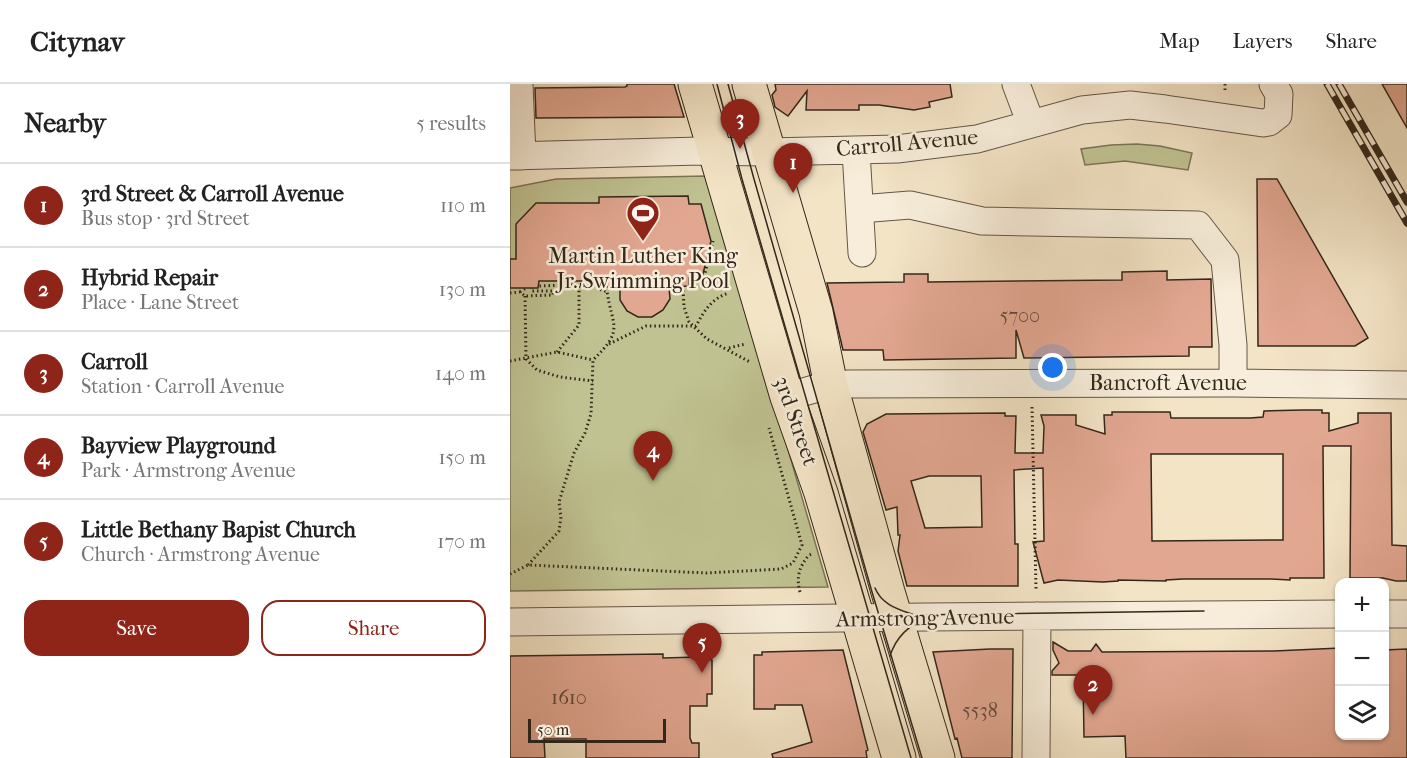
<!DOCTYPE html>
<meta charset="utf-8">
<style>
body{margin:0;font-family:"IM FELL French Canon",serif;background:#f6f6f6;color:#222}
.controls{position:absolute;right:18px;bottom:18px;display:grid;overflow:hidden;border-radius:12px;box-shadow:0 2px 4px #0004}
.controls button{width:54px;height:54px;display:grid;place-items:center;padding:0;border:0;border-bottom:2px solid #e0e0e0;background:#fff;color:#222;font:30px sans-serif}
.scale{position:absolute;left:18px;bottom:15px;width:138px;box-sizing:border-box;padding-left:6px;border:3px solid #33271a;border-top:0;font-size:16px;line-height:21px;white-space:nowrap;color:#33271a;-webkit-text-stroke:4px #f7edda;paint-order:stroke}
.you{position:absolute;left:543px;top:284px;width:21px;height:21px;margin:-15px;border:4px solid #fff;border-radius:50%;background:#1a73e8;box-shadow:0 0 0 9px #1a73e833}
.badge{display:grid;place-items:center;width:39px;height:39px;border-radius:50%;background:#8f2418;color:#fff;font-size:20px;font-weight:700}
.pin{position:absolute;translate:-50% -50px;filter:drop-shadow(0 2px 3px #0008)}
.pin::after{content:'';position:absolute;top:32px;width:21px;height:18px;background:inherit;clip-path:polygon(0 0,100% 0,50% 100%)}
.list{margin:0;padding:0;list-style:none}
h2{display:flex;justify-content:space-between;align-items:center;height:78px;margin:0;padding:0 24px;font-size:26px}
h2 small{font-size:20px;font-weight:400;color:#767676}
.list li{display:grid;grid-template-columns:39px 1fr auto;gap:18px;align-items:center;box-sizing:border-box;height:84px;padding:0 24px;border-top:2px solid #e0e0e0}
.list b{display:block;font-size:22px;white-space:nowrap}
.list p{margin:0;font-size:20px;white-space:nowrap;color:#767676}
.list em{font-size:20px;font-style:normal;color:#767676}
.actions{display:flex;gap:12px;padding:18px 24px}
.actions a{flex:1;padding:14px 0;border:2px solid #8f2418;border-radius:18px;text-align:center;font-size:21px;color:#8f2418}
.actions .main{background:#8f2418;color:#fff}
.icon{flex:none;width:33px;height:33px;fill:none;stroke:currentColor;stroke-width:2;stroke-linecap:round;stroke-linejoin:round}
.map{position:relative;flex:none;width:897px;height:674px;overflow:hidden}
header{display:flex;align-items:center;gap:36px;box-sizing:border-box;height:84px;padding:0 30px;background:#fff;border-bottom:2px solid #e0e0e0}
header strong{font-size:28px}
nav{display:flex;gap:33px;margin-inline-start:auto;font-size:21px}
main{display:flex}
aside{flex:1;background:#fff}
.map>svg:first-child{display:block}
.green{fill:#c0c291;stroke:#7a7456;stroke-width:1.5}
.building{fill:#e2a791;stroke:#33271a;stroke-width:1.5;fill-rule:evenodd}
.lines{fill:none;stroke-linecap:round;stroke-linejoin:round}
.minor-casing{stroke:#635645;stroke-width:29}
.major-casing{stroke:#33271a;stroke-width:35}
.path{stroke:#33271a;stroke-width:3;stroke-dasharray:1.5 3;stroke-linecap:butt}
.minor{stroke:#f7edda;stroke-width:27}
.major{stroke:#f3e4c6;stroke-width:33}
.tram{stroke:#33271a;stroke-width:1.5}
.rail-casing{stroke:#33271a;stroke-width:7}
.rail{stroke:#f7edda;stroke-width:4.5;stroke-dasharray:14;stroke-linecap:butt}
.labels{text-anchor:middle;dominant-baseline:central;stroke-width:5;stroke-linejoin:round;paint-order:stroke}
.number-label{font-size:20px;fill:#5f4738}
.street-label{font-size:22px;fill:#33271a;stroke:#f7edda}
.poi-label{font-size:22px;fill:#33271a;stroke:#f7edda}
</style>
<header>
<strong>Citynav</strong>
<nav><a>Map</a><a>Layers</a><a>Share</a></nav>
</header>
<main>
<aside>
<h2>Nearby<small>5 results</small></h2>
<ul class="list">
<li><span class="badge">1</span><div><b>3rd Street &amp; Carroll Avenue</b><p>Bus stop · 3rd Street</p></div><em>110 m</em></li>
<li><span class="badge">2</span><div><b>Hybrid Repair</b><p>Place · Lane Street</p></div><em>130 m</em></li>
<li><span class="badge">3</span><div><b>Carroll</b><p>Station · Carroll Avenue</p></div><em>140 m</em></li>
<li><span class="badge">4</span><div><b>Bayview Playground</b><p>Park · Armstrong Avenue</p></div><em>150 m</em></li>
<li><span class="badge">5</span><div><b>Little Bethany Bapist Church</b><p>Church · Armstrong Avenue</p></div><em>170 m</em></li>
</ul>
<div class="actions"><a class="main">Save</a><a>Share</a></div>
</aside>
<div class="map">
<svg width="897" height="674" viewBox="0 0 897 674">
<rect width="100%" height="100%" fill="#f3e4c6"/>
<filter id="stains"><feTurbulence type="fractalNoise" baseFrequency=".00333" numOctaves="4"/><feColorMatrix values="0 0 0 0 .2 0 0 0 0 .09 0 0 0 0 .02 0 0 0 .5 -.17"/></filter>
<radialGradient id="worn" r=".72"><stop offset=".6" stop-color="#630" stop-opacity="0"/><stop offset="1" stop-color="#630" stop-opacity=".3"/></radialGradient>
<!-- green -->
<path class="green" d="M627,60L650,62L682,69L678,86L615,77L575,81L571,65L601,61Z
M196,92L256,290L318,503L0,507V104L46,95Z"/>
<!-- building -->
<path class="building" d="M117,0H164L174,33L26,34L25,4L115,3L117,2Z
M265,0H440L442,13L419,18L420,23L404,26L369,21H349V26H296L297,7L278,32L265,23L262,11L266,6Z
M872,0H897V44Z
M747,95H767L858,254L845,262H748Z
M178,112L179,120H191L201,157L192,194H179V202L159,203L160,215L153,226L142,233H128L117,227L110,216V203H90V197H29L28,204H0V175H6V140L26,119H89V113Z
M657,187V196L701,195L702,263H679V272L514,274L506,246V274L374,276L373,266H333L317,199L394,198V190H418V198L612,196V188Z
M793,326H812V329H819V347L848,339V329H881L882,461L897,462V497H886L873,494H840L841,362H813L814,494H780V496L761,495H673L656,496V497L608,496V497L593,498L548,496L534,499L523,458L534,457L533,384L504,386L505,460H508V502H397L388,467L390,451H388L387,423L376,426L353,348L357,340L376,330L495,329V332H506L505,369H533L534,342L531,331H566V341L595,350L594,331H602V328H660L661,334H740L753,333L754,327ZM641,370H773V456L642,457ZM419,392H471L472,443L415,444L401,397Z
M543,558L558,567H581L586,560L592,568L764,567L830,564V651H874V566L897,565V674H616L615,652L574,653L573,591H542V587L549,579L543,566Z
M480,565H503L502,674H452L447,654L445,655L423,568Z
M333,566L358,666L356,667L357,674H263L262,670L302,658L292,621H265V625H244V571H252V568Z
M153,570V574L188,573L202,576V610H197V622H180V654L182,659H189V674H76V655H34L35,674H0V572Z"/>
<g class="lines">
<defs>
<path id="minor" d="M9,0L12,72
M506,0L521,40
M346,67L352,169
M0,72L190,67L258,68L387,65L467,55L572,26L620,21L655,25L753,39L759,38L768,31L769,10L763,0
M350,125L400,121L472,137L688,141L715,176L723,261V299
M277,313L304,305L337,300L723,299L897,301
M874,530H897
M0,538L416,533L830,530
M526,674L527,532"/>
<path id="major" d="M185,0L277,313L311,409L389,674
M239,0L306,228L321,302L378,508L428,674"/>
</defs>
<!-- minor casing -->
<use href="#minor" class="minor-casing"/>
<!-- major casing -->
<use href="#major" class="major-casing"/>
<!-- path -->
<path class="path" d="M715,0V9
M194,193L203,157
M173,206L174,223L179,238L197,255L240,278
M10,208L16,204
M0,209L10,208L15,212L43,211V207H22V204
M15,212L16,275L27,286L50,293L83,297
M99,260L136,242H186C194,227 202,214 219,209
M219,264L235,260
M47,268L69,241V201
M0,277L47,268L83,276
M522,323L526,505
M18,481L49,447L51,433L49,418L64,369L75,349L81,330L83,276C115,245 102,243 97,207H92L85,200L28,202
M0,490L18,481L197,489L271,485L283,479L292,461L259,344
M290,508C286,493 289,483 299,471L302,470"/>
<!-- minor -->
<use href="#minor" class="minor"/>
<!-- major -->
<use href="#major" class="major"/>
<!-- tram -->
<path class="tram" d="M207,0L232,95L401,674
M218,0L244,95L362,508L412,674
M365,504C372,521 388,525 404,531L694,527
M380,572C386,553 400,540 419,533"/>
<defs>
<path id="rail" d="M817,0L897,139
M829,0L897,118"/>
</defs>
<!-- rail casing -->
<use href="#rail" class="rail-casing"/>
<!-- rail -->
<use href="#rail" class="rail"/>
</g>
<!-- icons -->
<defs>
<symbol id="stadium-pin" viewBox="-11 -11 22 30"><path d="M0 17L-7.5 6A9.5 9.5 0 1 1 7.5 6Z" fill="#8f2418" stroke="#f7edda"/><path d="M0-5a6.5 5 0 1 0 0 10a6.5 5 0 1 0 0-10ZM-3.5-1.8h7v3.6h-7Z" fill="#fff"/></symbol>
</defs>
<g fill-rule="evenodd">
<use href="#stadium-pin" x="114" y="110" width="38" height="52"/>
</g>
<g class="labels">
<!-- number labels -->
<g class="number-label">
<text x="510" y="231">5700</text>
<text x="59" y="613">1610</text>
<text x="470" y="626">5538</text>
</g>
<!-- street labels -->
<g class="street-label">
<text transform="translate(397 59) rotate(-5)">Carroll Avenue</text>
<text x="658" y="299">Bancroft Avenue</text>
<text transform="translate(286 337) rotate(71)">3rd Street</text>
<text transform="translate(415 534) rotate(-1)">Armstrong Avenue</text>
</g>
<!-- poi labels -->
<g class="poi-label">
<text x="133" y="172">Martin Luther King<tspan x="133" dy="25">Jr. Swimming Pool</tspan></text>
</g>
</g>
<rect width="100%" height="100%" filter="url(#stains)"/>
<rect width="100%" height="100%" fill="url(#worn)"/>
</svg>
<div class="controls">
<button>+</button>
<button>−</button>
<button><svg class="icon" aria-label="layers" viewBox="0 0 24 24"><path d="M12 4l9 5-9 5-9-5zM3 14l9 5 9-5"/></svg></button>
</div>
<div class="scale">50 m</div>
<div class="you"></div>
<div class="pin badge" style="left:283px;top:109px">1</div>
<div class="pin badge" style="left:583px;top:631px">2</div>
<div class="pin badge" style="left:230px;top:65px">3</div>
<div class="pin badge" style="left:143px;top:397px">4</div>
<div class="pin badge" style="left:192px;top:589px">5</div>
</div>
</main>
